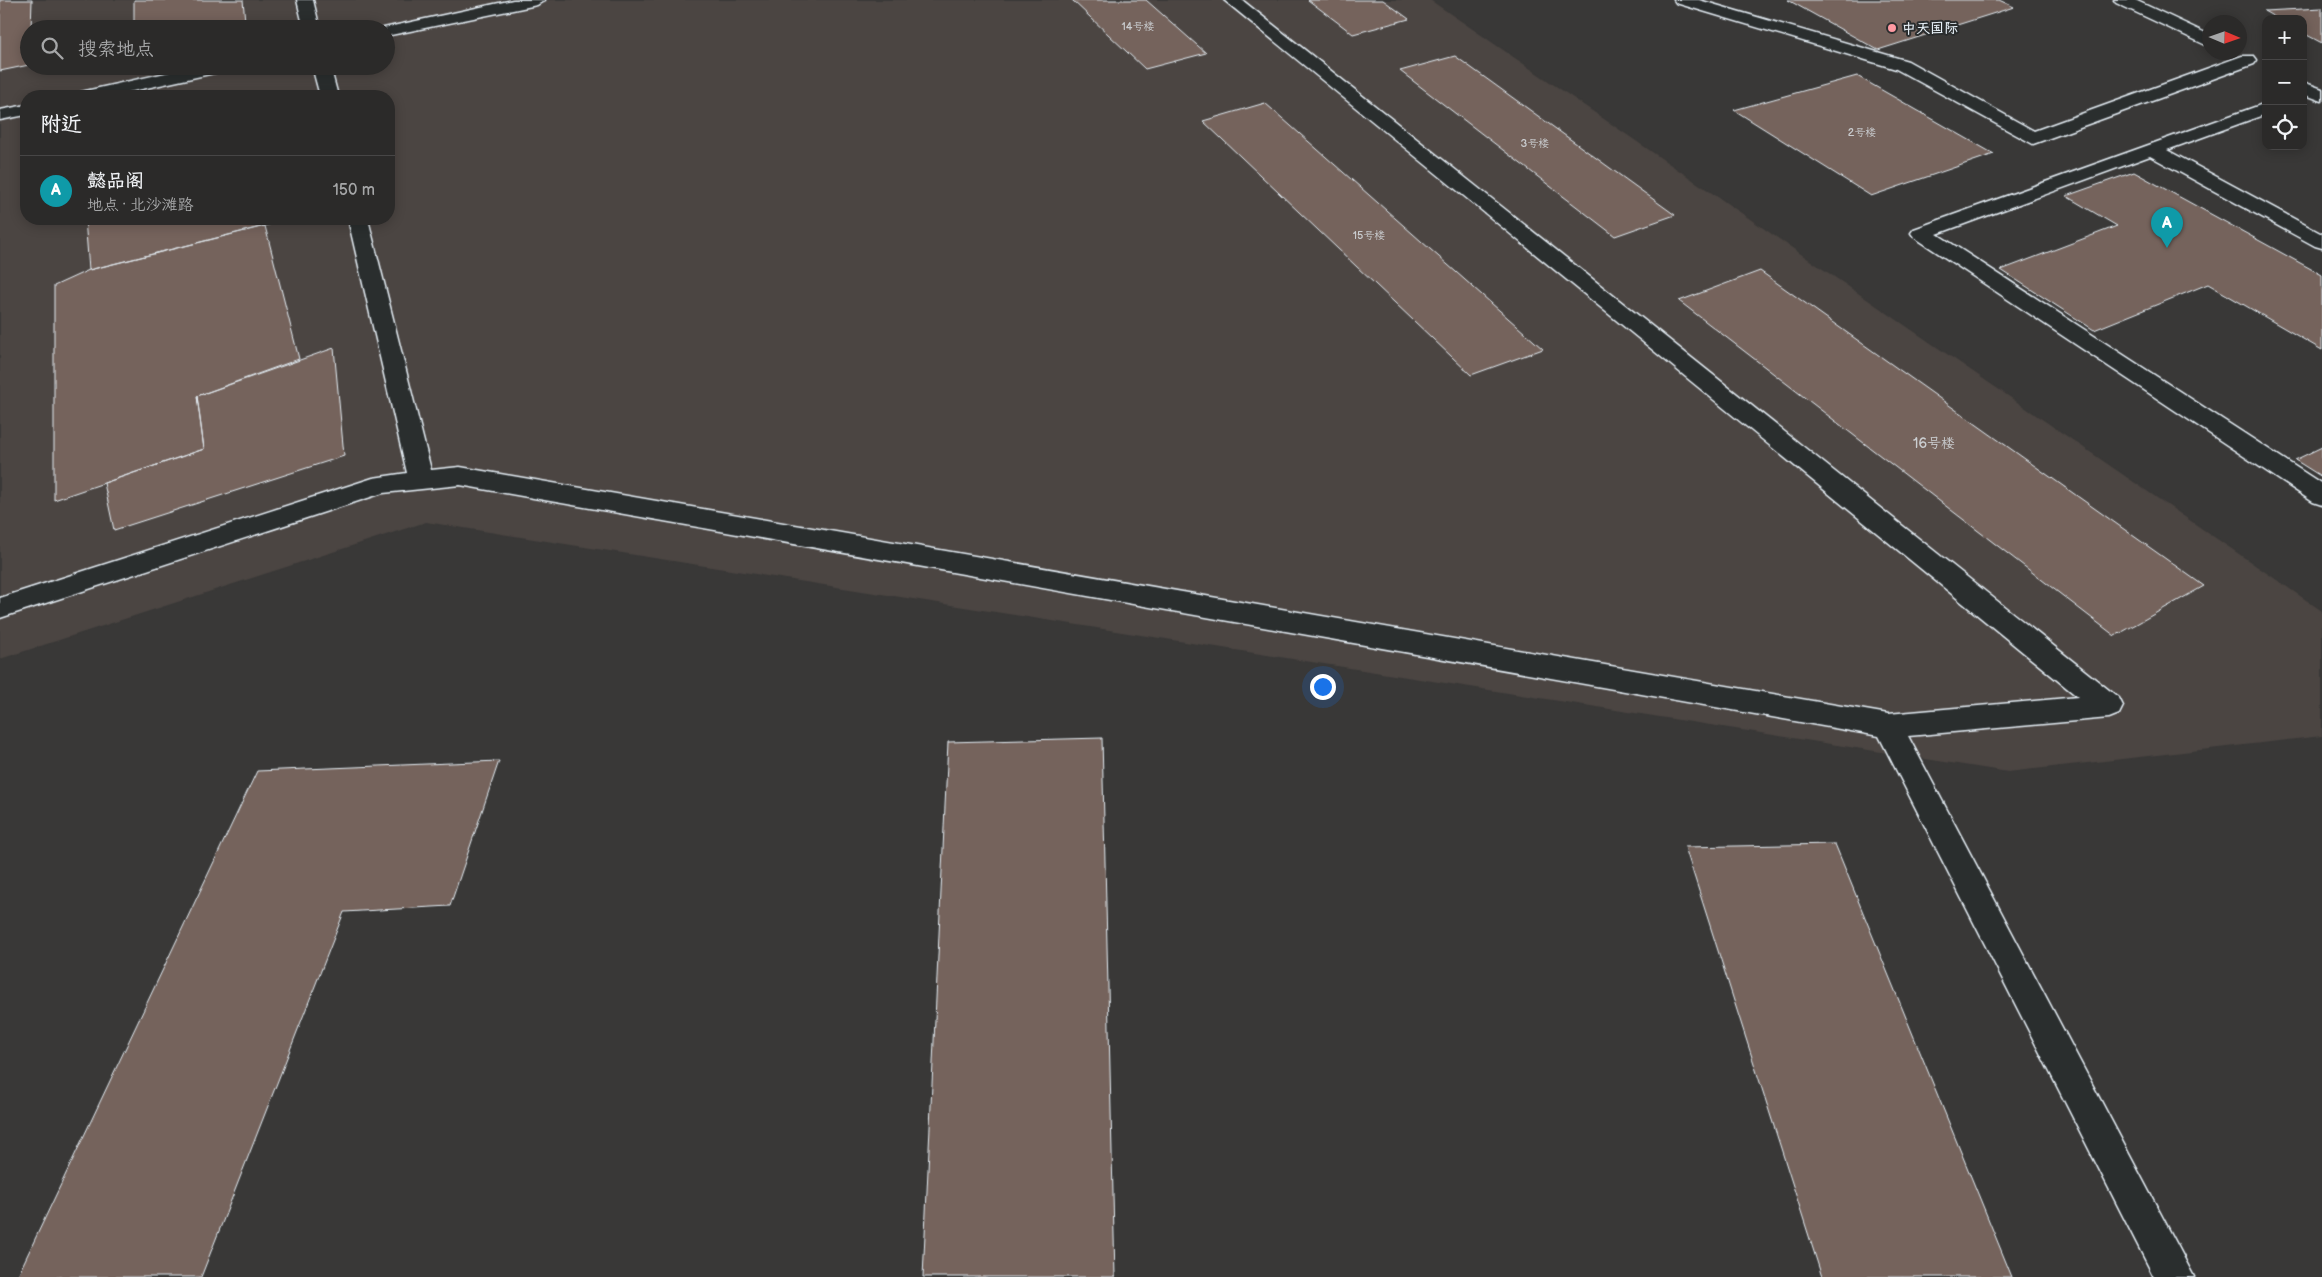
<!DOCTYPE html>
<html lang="zh">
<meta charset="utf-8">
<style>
body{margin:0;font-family:"Balsamiq Sans","LXGW WenKai TC",sans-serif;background:#373635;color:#f1f3f6}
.controls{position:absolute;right:15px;top:15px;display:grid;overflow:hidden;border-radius:10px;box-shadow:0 2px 12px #0003}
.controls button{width:45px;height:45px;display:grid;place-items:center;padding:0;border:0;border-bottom:1px solid #474646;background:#2b2a29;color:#f1f3f6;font:25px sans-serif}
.compass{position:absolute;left:2202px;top:15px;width:45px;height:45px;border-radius:50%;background:#2b2a29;box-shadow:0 2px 12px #0003;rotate:92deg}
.you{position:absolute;left:1322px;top:686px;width:18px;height:18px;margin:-12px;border:4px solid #fff;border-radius:50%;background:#1a73e8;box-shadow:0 0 0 8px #1a73e833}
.badge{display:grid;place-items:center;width:32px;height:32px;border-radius:50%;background:#db2777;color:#fff;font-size:16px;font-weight:700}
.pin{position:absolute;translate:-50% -41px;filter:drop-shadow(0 1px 2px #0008)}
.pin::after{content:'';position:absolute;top:26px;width:18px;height:15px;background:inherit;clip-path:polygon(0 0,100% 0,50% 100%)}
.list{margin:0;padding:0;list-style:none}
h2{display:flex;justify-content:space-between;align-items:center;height:65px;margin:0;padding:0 20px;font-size:21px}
h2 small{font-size:16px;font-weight:400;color:#a6a7a8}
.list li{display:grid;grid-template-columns:32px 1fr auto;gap:15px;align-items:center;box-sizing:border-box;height:70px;padding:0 20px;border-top:1px solid #474646}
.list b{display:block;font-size:19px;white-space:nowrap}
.list p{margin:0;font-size:16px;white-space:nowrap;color:#a6a7a8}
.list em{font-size:16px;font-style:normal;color:#a6a7a8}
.icon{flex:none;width:28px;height:28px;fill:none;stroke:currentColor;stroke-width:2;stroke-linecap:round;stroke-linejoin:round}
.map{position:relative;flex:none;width:2322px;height:1277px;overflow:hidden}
.search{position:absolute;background:#2b2a29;box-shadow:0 2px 12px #0003;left:20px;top:20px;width:375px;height:55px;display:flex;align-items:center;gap:12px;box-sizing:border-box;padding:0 18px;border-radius:28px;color:#a6a7a8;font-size:19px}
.panel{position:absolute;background:#2b2a29;box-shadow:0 2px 12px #0003;left:20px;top:90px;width:375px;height:135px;border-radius:20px}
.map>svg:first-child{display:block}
.built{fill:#4b4542;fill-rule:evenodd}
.building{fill:#74635b;stroke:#e8f1f8}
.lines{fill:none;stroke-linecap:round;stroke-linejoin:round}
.minor-casing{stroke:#e8f1f8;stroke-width:3}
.minor{fill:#2a2d2e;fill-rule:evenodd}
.poi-dot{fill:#ff9aa2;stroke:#2a2d2e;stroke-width:2}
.labels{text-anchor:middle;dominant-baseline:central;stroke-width:4;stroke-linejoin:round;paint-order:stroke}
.far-number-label{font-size:11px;fill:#cbced1}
.far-poi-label{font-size:14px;font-weight:bold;fill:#e8f1f8;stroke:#2a2d2e;text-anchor:start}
.number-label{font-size:14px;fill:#cbced1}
</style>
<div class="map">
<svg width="2322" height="1277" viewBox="0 0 2322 1277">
<rect width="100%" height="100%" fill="#393837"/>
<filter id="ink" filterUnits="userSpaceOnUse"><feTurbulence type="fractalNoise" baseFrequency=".02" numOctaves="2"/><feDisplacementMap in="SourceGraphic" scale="10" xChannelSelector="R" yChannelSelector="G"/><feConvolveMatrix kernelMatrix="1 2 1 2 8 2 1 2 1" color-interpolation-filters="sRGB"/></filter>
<g filter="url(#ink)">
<!-- built -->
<path class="built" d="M0,0H1430L2322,611V736L2008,772L426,522L0,659ZM29,29H386V66H29ZM26,96H389V219H26Z"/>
<!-- building -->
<path class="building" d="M0,0H32L31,29H29V65L0,71Z
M134,0H243L245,21L204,29H134Z
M1072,0H1146L1206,53L1145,69Z
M1308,0H1383L1409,19L1353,34Z
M1788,0H1999L2014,7L1878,50Z
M2322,8V43L2303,33V19H2278L2264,11Z
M1455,56L1675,215L1615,236L1400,71Z
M1857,76L1994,154L1871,196L1734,110Z
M1265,103L1543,349L1471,375L1203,121Z
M2134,172L2322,275V350L2208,284L2094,330L2001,270L2117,226L2066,196Z
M85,219H280V222L89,270Z
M265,226L299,359L197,396L204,449L54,500V286L89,270Z
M1760,271L2204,586L2115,636L1679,301Z
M334,348L344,456L114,530L104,483L204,449L197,396Z
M2322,447V477L2295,460Z
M1102,738L1115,1277H923L948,742Z
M499,761L450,906L344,912L201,1277H17L257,771Z
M1835,844L2012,1277H1822L1685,847Z"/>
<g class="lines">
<defs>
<path id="minor" d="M297,0H313L320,29H304Z
M513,0H545L537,5L386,36V29H379Z
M1224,0H1242L2119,698L2123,706L2119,714L2109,718L1908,736L2194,1277H2154L1879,736L460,485L383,493L0,618V598L373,478L407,473L348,219H368L431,470L460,467L1888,714L2078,697Z
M1674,0H1699L1908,61L2034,131L2242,56H2254L2257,60L2254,64L2033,144L1896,69L1676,3Z
M2114,0H2135L2210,35V47L2116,3Z
M197,66H231L228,70L110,96H78L81,92Z
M312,66H330L338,96H320Z
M2303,82L2322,89V101L2303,94Z
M2266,103V114L2167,150L2322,234V248L2315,246L2150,156L1937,234L2322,484V505L2313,502L1914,237L1911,233L1914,229Z
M26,105V115L0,120V110Z"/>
</defs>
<!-- minor casing -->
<use href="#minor" class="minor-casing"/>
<!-- minor -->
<use href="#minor" class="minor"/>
</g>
</g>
<!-- markers -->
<circle class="poi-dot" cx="1892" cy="28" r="5"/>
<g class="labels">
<!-- far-number labels -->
<g class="far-number-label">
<text x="1138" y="26">14号楼</text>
<text x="1862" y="132">2号楼</text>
<text x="1535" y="143">3号楼</text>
<text x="1369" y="235">15号楼</text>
</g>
<!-- far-poi labels -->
<g class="far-poi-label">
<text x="1902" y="28">中天国际</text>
</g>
<!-- number labels -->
<g class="number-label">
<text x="1934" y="443">16号楼</text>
</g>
</g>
</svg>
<div class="controls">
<button>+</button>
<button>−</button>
<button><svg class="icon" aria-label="locate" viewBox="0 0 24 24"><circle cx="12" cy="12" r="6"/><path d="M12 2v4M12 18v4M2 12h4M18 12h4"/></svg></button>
</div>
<svg class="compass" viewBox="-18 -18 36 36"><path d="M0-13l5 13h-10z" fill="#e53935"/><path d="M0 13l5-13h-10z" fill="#a6a7a8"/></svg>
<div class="you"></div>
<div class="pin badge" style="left:2167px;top:248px;background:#0f9aa8">A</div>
<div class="search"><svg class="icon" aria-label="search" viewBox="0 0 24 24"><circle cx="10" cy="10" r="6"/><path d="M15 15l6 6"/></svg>搜索地点</div>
<section class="panel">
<h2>附近<small></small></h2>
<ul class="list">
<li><span class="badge" style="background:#0f9aa8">A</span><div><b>懿品阁</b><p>地点 · 北沙滩路</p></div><em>150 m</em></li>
</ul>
</section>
</div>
